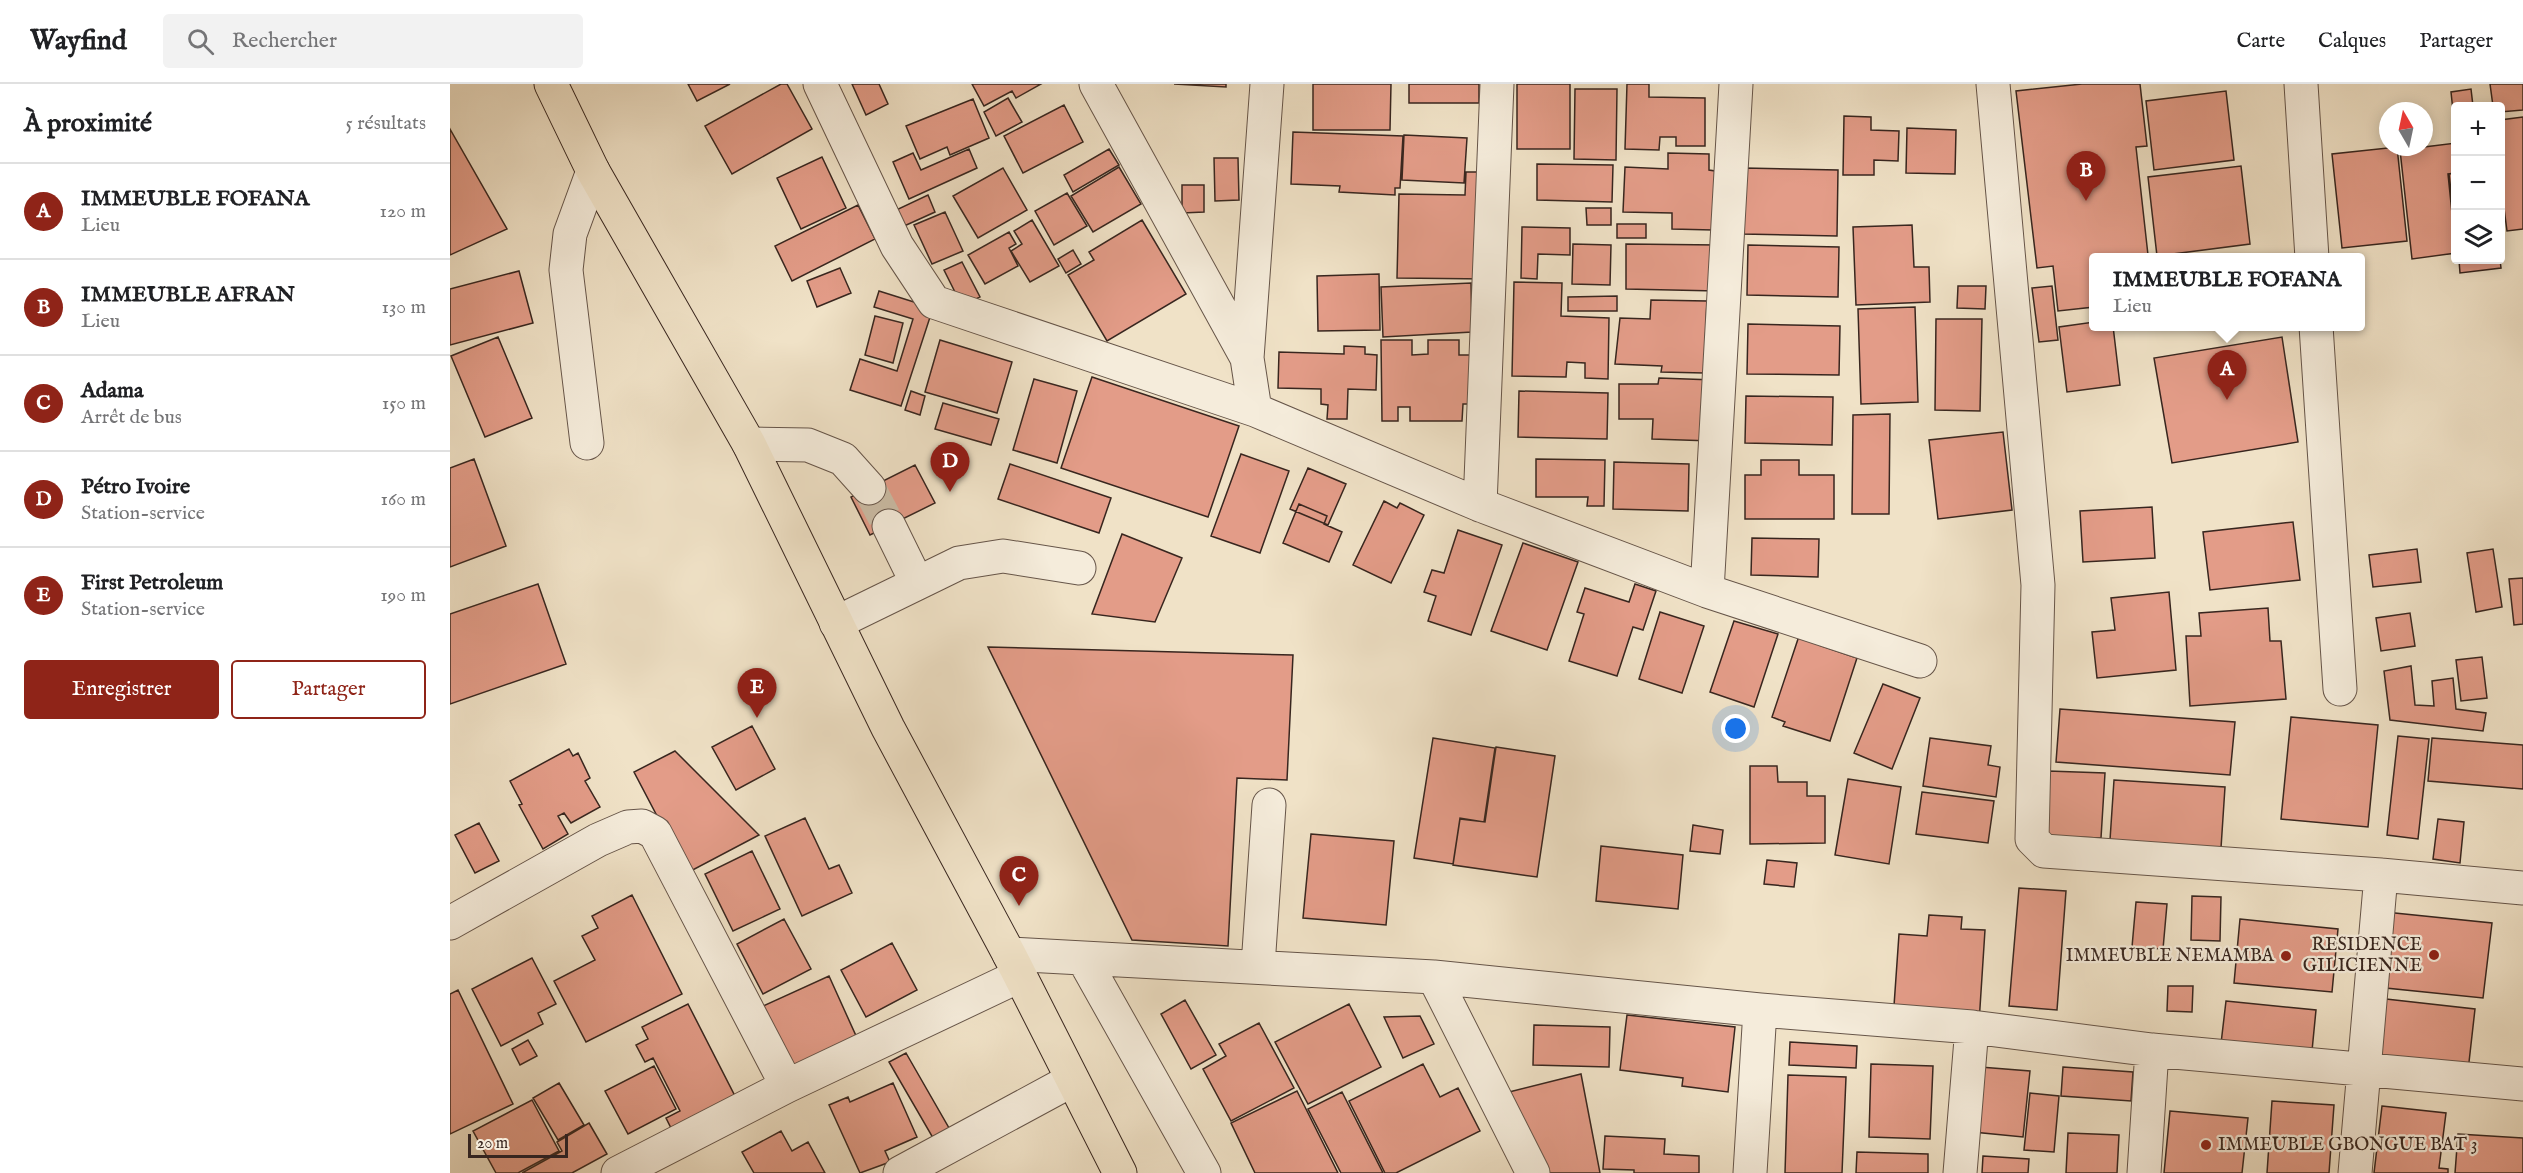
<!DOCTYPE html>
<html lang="fr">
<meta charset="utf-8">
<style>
body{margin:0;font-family:"IM FELL English",serif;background:#f2f2f2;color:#202124}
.controls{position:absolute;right:18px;top:18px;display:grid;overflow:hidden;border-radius:6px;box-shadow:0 3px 15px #0003}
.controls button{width:54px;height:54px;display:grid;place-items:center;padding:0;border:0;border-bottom:2px solid #e0e0e0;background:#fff;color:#202124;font:30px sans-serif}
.compass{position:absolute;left:1929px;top:18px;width:54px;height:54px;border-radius:50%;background:#fff;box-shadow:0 3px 15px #0003;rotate:351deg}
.scale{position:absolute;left:18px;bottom:15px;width:100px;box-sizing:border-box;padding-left:6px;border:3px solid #38261f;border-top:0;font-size:16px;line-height:21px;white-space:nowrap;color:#38261f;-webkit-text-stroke:4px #f5ecdb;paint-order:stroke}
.you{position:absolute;left:1286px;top:645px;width:21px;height:21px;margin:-15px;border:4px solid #fff;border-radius:50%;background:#1a73e8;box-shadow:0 0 0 9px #1a73e833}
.badge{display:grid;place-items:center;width:39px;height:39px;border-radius:50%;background:#8f2418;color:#fff;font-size:20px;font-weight:700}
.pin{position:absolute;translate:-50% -50px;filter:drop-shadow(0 2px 3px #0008)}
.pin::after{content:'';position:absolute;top:32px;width:21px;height:18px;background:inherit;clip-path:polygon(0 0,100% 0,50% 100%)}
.popup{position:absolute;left:1639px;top:169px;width:276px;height:78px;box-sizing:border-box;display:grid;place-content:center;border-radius:6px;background:#fff;filter:drop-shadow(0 2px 4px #0005);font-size:20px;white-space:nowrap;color:#757577}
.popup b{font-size:22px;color:#202124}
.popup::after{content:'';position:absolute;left:50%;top:100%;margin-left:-12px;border:12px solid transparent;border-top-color:#fff}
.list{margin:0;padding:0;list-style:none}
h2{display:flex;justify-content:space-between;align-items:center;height:78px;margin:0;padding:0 24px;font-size:26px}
h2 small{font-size:20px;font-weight:400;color:#757577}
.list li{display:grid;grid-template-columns:39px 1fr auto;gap:18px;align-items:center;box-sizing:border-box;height:96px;padding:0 24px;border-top:2px solid #e0e0e0}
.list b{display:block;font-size:22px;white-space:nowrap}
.list p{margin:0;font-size:20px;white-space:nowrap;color:#757577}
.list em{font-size:20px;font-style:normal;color:#757577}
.actions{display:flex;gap:12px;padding:18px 24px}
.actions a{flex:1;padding:14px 0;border:2px solid #8f2418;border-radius:6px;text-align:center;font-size:21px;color:#8f2418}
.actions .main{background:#8f2418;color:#fff}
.icon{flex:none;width:33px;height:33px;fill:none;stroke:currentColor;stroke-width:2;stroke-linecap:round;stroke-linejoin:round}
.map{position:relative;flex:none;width:2073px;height:1089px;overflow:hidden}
header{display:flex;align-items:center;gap:36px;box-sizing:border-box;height:84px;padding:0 30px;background:#fff;border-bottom:2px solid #e0e0e0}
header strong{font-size:28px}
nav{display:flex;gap:33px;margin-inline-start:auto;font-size:21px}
.search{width:420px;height:54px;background:#f2f2f2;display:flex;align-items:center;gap:15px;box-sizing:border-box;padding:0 21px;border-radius:6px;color:#757577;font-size:22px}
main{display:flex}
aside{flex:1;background:#fff}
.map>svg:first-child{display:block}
.building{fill:#e39c88;stroke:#38261f;stroke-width:1.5}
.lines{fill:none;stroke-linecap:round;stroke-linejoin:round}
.minor-tunnel{stroke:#cbbca5;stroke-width:33;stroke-dasharray:33 16;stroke-linecap:butt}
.minor-casing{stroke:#665549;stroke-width:35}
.major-casing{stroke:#38261f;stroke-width:35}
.minor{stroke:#f5ecdb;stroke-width:33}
.major{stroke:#f0e2c7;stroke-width:33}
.poi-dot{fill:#8f2418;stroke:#f5ecdb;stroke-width:2}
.labels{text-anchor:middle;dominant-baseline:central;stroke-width:4.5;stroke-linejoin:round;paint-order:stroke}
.poi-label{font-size:18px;fill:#38261f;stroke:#f5ecdb;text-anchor:end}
</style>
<header>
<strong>Wayfind</strong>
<div class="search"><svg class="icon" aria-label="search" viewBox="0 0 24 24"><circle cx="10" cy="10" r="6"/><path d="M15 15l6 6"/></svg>Rechercher</div>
<nav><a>Carte</a><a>Calques</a><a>Partager</a></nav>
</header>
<main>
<aside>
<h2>À proximité<small>5 résultats</small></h2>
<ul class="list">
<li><span class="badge">A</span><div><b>IMMEUBLE FOFANA</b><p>Lieu</p></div><em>120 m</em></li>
<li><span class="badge">B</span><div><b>IMMEUBLE AFRAN</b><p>Lieu</p></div><em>130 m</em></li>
<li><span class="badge">C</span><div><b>Adama</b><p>Arrêt de bus</p></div><em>150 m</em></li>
<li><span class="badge">D</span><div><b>Pétro Ivoire</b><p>Station-service</p></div><em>160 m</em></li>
<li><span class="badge">E</span><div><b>First Petroleum</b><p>Station-service</p></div><em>190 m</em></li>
</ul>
<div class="actions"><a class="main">Enregistrer</a><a>Partager</a></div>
</aside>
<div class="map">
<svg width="2073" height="1089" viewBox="0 0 2073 1089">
<rect width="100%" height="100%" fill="#f0e2c7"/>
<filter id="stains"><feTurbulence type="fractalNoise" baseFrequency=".00333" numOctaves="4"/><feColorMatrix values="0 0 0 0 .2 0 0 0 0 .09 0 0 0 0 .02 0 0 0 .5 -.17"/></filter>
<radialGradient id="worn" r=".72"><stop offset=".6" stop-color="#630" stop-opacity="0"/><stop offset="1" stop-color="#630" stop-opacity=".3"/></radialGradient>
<!-- building -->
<path class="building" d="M238,0H280L247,17Z
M331,0H337L362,45L282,90L255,42Z
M402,0H429L438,20L416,31Z
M522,0H591L566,14L562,7L534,22Z
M724,0H776V3Z
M863,0H941L940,46H863Z
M959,0H1029V19H959Z
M1067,0H1120V65H1067Z
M1177,0H1199V13L1255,14V62H1226V53H1210L1209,66L1175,65Z
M1632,0H1690L1697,62L1686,63L1698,171L1644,174V223L1608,227L1603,182L1587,184L1566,7Z
M2040,0H2073V26L2050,28V22H2043Z
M1125,5H1167L1166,76L1124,75Z
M2021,5L2023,22H2006L2005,46L2001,8Z
M1776,7L1784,76L1704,86L1696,17Z
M558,14L572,38L546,52L534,28Z
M523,15L539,54L500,71L497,63L470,75L456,42Z
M614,21L633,58L573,89L554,52Z
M1394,32L1421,33V46L1449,47L1448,77L1424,76V91H1393Z
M2073,33V145L2057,147L2050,94V36Z
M1457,44L1506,46L1505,90L1456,89Z
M0,45L57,145L0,171Z
M843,48L953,52L950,104H945V111L889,108L890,102L841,100Z
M954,51L1017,54L1014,99L952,96Z
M2006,59V89L1998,90L2006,169L1962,175L1950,66Z
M1947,63L1957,157L1892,164L1882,70Z
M519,65L527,84L459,115L443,78L463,69L471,86Z
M659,65L669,81L623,108L614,91Z
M1218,69L1259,70V86L1265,87L1263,146L1222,145V129L1173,128L1175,83L1218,85Z
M372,73L396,124L351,145L327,94Z
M764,74H788L789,116L765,117Z
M1087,80L1163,81L1162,118L1087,116Z
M1791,82L1800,160L1707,172L1698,93Z
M669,83L691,120L643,148L621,112Z
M553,84L577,126L528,154L503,112Z
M1294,84L1388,86L1387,152L1292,150Z
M1016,88H1041L1038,195L947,194L949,110L1015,111Z
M2006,89V148L1999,90Z
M732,101H754V128L732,129Z
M617,109L637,142L604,161L585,127Z
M478,111L485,128L452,143L444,127Z
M408,121L425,155L342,197L325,162Z
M1136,124H1161V141H1137Z
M495,128L513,167L482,180L464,141Z
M582,136L609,182L580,198L561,167L572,160L564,147Z
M692,136L736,210L657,257L618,191L644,176L639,168Z
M1167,140H1196V154H1167Z
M1462,141L1464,183H1479L1480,218L1406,221L1403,143Z
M1072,143L1120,144V171L1088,170L1087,195L1071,194Z
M559,148L566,160L559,164L568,182L535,200L518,171Z
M1123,160L1161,161L1160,201L1122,200Z
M1176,160L1268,161L1267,207L1176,205Z
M1298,161L1389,163L1388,213L1297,211Z
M623,166L631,180L616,189L608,175Z
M2009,176H2050L2051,184L2010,189Z
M512,178L530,213L512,222L494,186Z
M390,184L401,209L367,223L357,197Z
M69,187L83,239L0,261V205Z
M929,190L930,246L868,247L867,192Z
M1064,198L1112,199L1111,232L1159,234L1158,295L1135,294V279L1117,278L1116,293L1062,292Z
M1021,199L1022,248L933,253L931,203Z
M1508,202H1536L1535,225L1507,224Z
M1602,202L1608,256L1589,258L1582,204Z
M429,207L483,224L451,322L400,306L410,275L447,287L463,235L424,223Z
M1167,212V227H1118V213Z
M1201,216L1257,217L1254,289L1211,288L1212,282L1165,280L1170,234L1200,235Z
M1465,223L1468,318L1411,320L1408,225Z
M425,232L453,239L443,279L415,271Z
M1486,235H1532L1530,327L1485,326Z
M1644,238V242H1663L1670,301L1617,308L1609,243Z
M1298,240L1390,242L1389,291L1297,290Z
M48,253L82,334L35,353L1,272Z
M1832,253L1848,358L1722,379L1704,274Z
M490,256L562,278L547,329L475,308Z
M931,256H962V271L978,270V256H1009V271H1024V320H1013L1012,337H960V323H948V337H932Z
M894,262L915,263V270L927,271L926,306L898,305L897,335H877L878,321L871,320V305L828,304L829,268L894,270Z
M642,293L789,342L758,433L611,384Z
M1209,294L1264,296L1262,357L1202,355L1203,335H1169V300H1208Z
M584,295L627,307L607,379L563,366Z
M461,307L475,312L470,331L455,326Z
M1069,307L1158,309L1157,355L1068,353Z
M1296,312L1383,313L1382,361L1295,359Z
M493,319L549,335L541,361L485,345Z
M1440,330L1439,430H1402L1403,331Z
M1553,348L1562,426L1488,435L1479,356Z
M791,370L839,387L810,469L761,452Z
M24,375L56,462L0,483V384Z
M1086,375L1155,376L1154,422H1137L1138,413H1086Z
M1311,376H1349V391H1384V435H1295V391H1311Z
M1164,378L1239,380L1238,427L1163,425Z
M560,380L661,414L649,449L548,415Z
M465,381L485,419L420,451L401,413Z
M858,384L896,400L878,441L840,425Z
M934,417L947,424L950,419L974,431L941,499L903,481Z
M849,420L877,432L874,440L892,448L879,478L833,459Z
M1702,423L1705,474L1633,478L1630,427Z
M1843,438L1850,496L1760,506L1753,448Z
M1008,446L1052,461L1021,551L978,537L986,512L974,508L982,486L994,489Z
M672,450L732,474L705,538L642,530Z
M1302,454L1369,455L1368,493L1301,491Z
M1073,459L1128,478L1097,566L1041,547Z
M1967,465L1971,498L1923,503L1919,471Z
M2043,465L2052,523L2026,528L2017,469Z
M2073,494V540L2064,541L2059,495Z
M88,500L116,580L0,620V530Z
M1185,500L1206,507L1193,546L1183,543L1167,592L1119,577L1134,530L1127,528L1135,504L1179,518Z
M1719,508L1726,586L1647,594L1642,548L1665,546L1661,514Z
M1818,524L1820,557H1831L1836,615L1740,622L1736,552H1751L1749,529Z
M1210,528L1254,542L1232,609L1189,595Z
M1960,529L1965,562L1931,567L1926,534Z
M1284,537L1328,550L1304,623L1260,608Z
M1350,549L1371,555L1369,561L1407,574L1380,657L1333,642L1335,638L1322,633Z
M538,563L843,571L837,696L787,694L778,862L682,856Z
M2032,573L2037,614L2011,617L2006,576Z
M1961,582L1965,621L1984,622L1982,597L2003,594L2006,625L2036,629L2033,647L1940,636L1934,587Z
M1433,600L1470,614L1442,685L1404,669Z
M1610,625L1785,638L1780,691L1606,678Z
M1841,633L1928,641L1918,743L1831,735Z
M302,642L325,685L286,706L262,663Z
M1948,652L1979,655L1968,755L1937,751Z
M983,654L1045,664L1034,738L1010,734L1003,780L964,774Z
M1480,654L1541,662L1538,681L1550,683L1546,713L1473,702Z
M1982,654L2073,661V705L1978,697Z
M1046,663L1105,672L1087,793L1003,781L1010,735L1035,738Z
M119,665L123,672L128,669L140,694L135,697L150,723L121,739L114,729L108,732L118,750L93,765L69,721L72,720L60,697Z
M225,667L309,751L237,789L184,688Z
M1300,682H1327L1328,698H1357V712H1375V759L1300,760Z
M1598,687L1655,689L1651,754L1595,752Z
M1398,695L1451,703L1439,780L1385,771Z
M1664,696L1775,703L1771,764L1660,756Z
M1472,708L1544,717L1538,759L1466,750Z
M355,734L379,785L389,781L402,809L352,832L315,752Z
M1988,735L2014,738L2010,779L1983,775Z
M29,739L49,777L25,789L5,751Z
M1243,741L1273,746L1270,770L1240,767Z
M861,750L944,757L936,841L853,834Z
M1151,762L1233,771L1228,825L1146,817Z
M302,767L330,825L283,847L255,790Z
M1317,776L1347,779L1344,803L1314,800Z
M1569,804L1616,807L1607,926L1559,922Z
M182,811L232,910L136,958L104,897L145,876L132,852L148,844L142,832Z
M1742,812L1771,813L1770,857L1741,856Z
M1686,818L1717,820L1713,865L1682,863Z
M1935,828L2042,839L2033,914L1926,903Z
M1479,831L1512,833L1511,845L1535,846L1529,939L1444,922L1449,850L1477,852Z
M334,835L361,885L313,910L287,860Z
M1790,835L1888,845L1882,908L1784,899Z
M442,859L467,906L416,933L391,886Z
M82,874L106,920L88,929L93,940L51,962L22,905Z
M379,892L407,954L341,984L313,922Z
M1718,902H1743L1742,928L1717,927Z
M8,906L63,1020L0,1050V910Z
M1936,915L2025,925L2018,987L1929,977Z
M735,916L766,971L741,985L711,930Z
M1776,917L1866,926L1861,977L1770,968Z
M238,920L288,1018L224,1050L216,1034L230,1027L203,974L195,978L186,961L198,955L192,943Z
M899,920L931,983L858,1020L825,958Z
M1177,931L1285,943L1278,1008L1232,1002L1233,994L1170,986Z
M970,932L984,960L953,974L934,933Z
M809,939L844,1004L781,1037L753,985L776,972L769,960Z
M1084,941L1160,943L1159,983L1083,981Z
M78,956L87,972L70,981L62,965Z
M1340,958L1407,962L1406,984L1339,981Z
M456,969L499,1044L483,1054L439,978Z
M973,980L990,1013L1008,1004L1030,1047L946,1089H935L899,1017Z
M1421,980L1483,982L1480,1055L1419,1053Z
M204,982L226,1025L178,1050L155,1007Z
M1530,983L1580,987L1573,1053L1523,1048Z
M1613,983L1683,988L1681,1017L1611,1012Z
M1131,990L1150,1089H1097L1059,1008Z
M1338,991L1396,993L1392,1089H1335Z
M109,999L134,1041L108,1056L83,1014Z
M443,999L467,1053L435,1067L440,1078L410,1089L379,1021L398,1013L400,1018Z
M847,1007L888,1089H805L781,1039Z
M892,1008L933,1089H891L858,1025Z
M1580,1009L1609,1012L1604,1068L1574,1066Z
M82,1016L109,1067L68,1089H46L23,1047Z
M1822,1017L1884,1021L1879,1089H1817Z
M1932,1022L1996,1029L1989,1084L1998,1085V1089H1924Z
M1720,1027L1798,1034L1792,1089H1714Z
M139,1039L157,1070L122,1089H72L112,1067L107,1058Z
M331,1047L342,1067L358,1058L375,1089H304L292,1068Z
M1618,1049L1669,1051L1667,1089H1616Z
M2008,1050L2073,1054V1089H2005Z
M1155,1052L1215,1055L1214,1070L1249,1072V1089H1184V1086L1153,1085Z
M1407,1068L1478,1070V1089H1406Z
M1533,1072L1579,1075L1578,1089H1532Z"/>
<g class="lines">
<!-- minor-tunnel -->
<path class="minor-tunnel" d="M419,404L439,442"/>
<defs>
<path id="minor" d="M370,0L447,162L484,218L805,326L1030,421L1257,507L1470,577
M646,0L797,274L805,326
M1543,0L1588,501L1582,755L1594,767L1931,791L2073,804
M1851,0L1862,174
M1866,242L1890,605
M797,274L817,0
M137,359L116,186L120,150L143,87
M299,360L358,361L393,375L419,404
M1030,421L1047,0
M439,442L467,499
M1257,507L1286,0
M386,539L509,479L553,472L629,484
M0,839L148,756L178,743L192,742L205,749L337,1002
M559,870L984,893L1310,926L1522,943L1702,966L2073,1000
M633,874L754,1089
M808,882L819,721
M984,893L1083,1089
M168,1089L337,1002L569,892
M450,1089L622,996
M1300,1089L1310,926
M1510,1089L1522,943
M1694,1089L1702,966
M1905,1089L1931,791"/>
<path id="major" d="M101,0L143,87L299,360L438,644L559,870L670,1089"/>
</defs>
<!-- minor casing -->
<use href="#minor" class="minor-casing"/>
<!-- major casing -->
<use href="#major" class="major-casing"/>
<!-- minor -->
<use href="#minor" class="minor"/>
<!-- major -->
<use href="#major" class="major"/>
</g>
<!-- markers -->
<g class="poi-dot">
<circle cx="1984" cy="871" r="6"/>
<circle cx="1836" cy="872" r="6"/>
<circle cx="1756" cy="1061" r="6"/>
</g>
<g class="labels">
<!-- poi labels -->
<g class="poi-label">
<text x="1972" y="861">RESIDENCE<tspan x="1972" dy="21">GILICIENNE</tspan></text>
<text x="1824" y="872">IMMEUBLE NEMAMBA</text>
<text x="1768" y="1061" text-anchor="start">IMMEUBLE GBONGUE BAT 3</text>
</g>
</g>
<rect width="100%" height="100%" filter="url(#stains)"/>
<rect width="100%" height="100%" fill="url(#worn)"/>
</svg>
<div class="controls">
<button>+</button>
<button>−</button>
<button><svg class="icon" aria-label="layers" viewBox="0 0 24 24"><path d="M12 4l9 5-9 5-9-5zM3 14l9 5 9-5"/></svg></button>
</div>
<svg class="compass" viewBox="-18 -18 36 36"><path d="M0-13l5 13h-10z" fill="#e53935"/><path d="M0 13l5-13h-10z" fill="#757577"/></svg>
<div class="scale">20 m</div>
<div class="you"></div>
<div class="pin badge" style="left:1777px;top:316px">A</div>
<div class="popup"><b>IMMEUBLE FOFANA</b>Lieu</div>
<div class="pin badge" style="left:1636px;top:117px">B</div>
<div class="pin badge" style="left:569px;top:822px">C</div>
<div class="pin badge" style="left:500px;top:408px">D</div>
<div class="pin badge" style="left:307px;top:634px">E</div>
</div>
</main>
